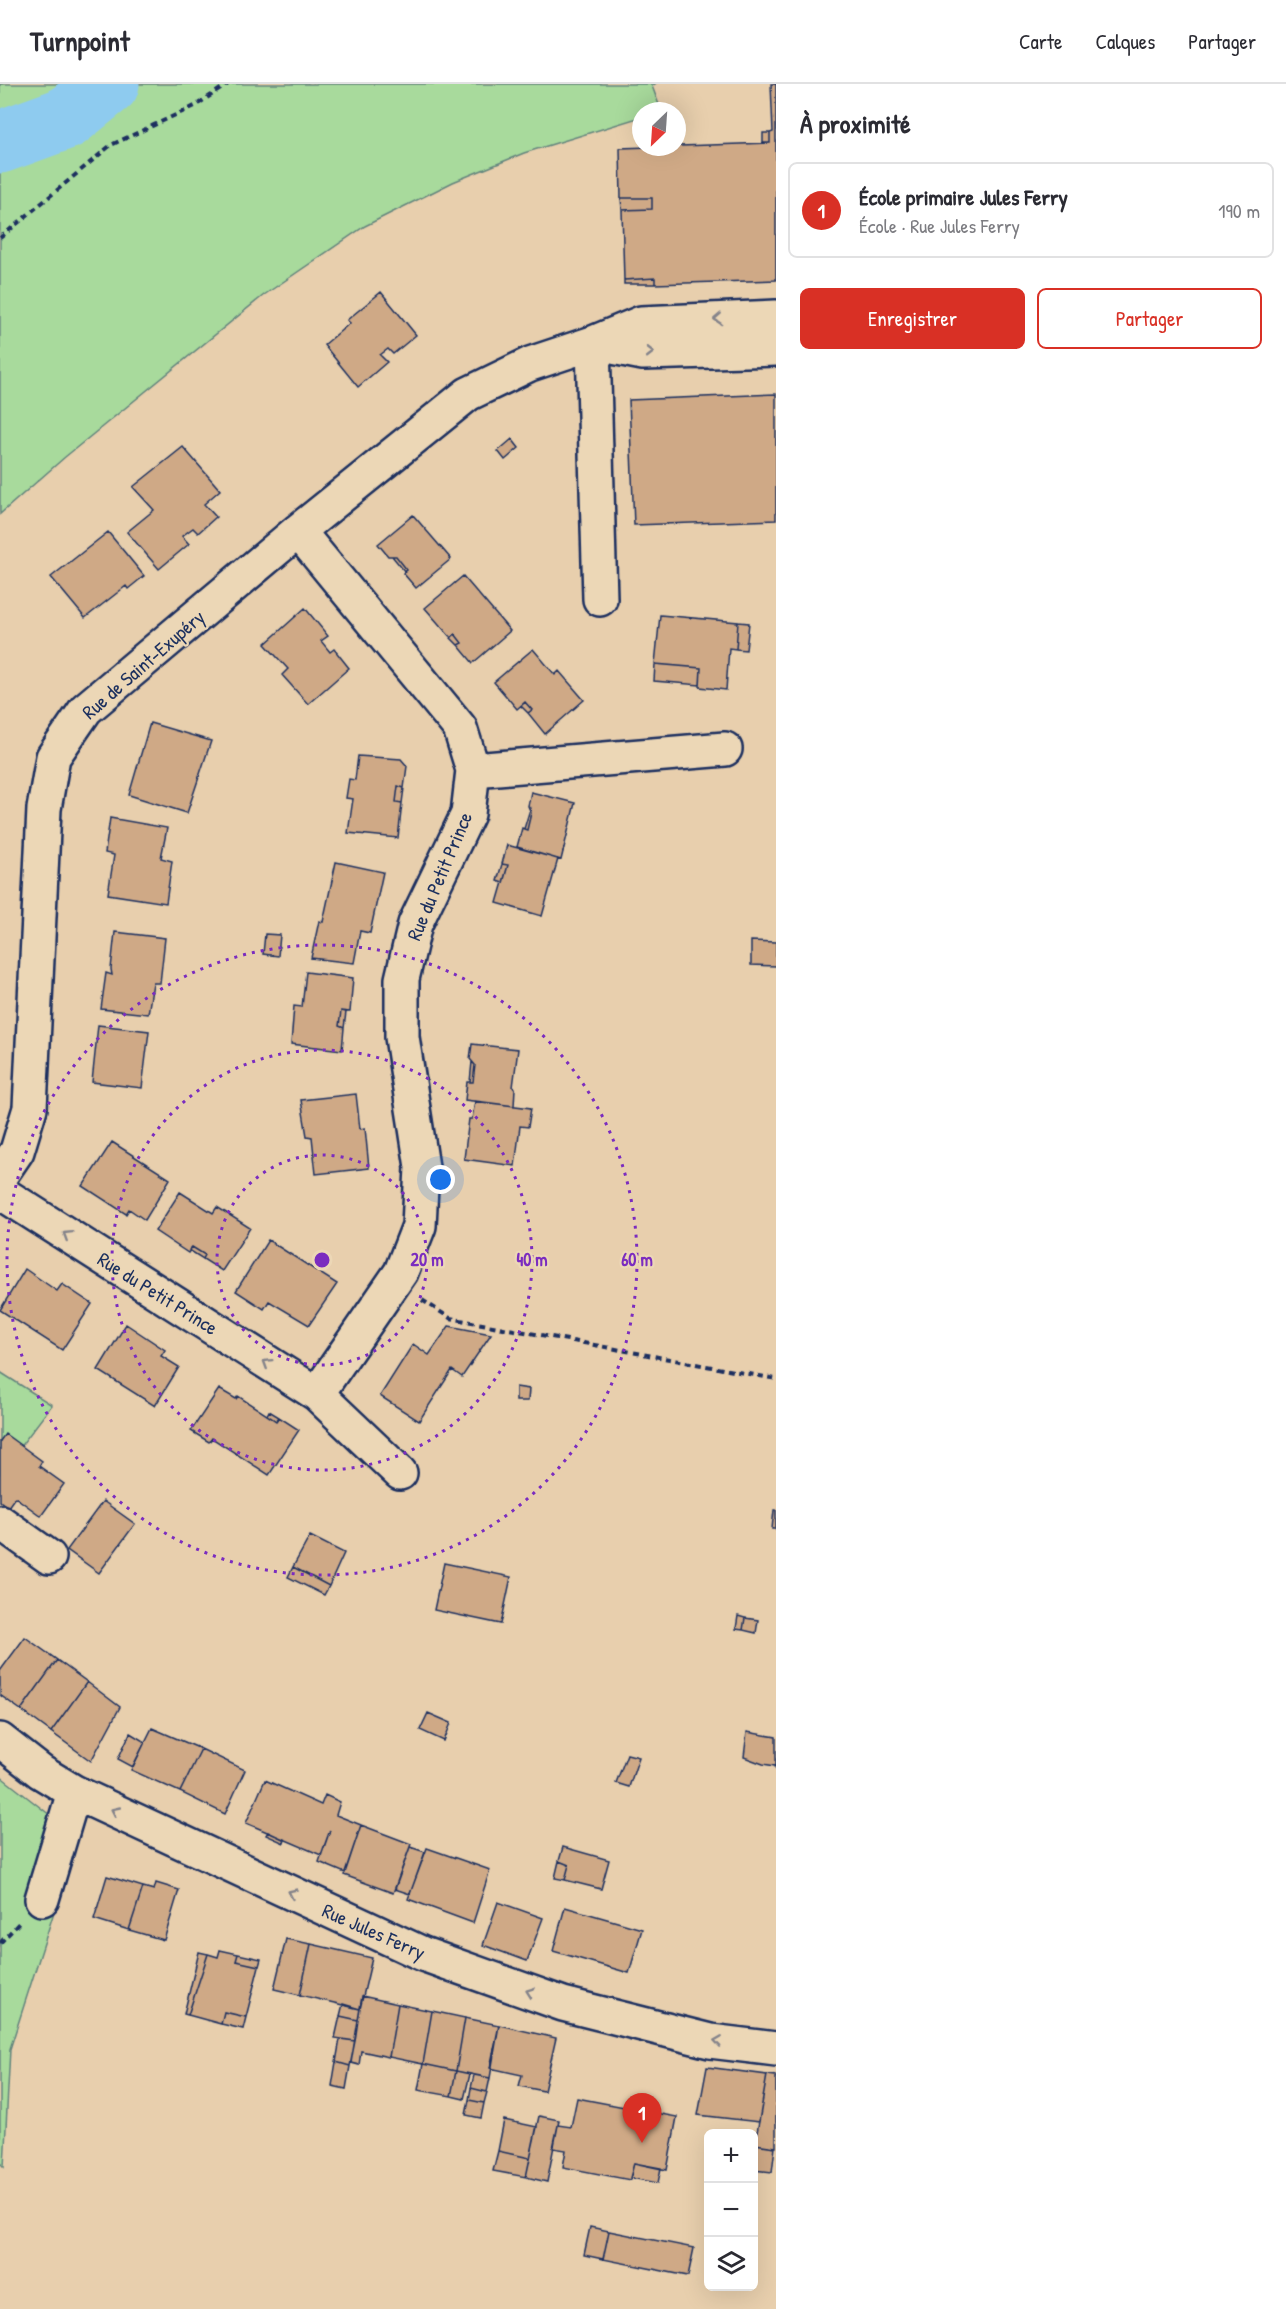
<!DOCTYPE html>
<html lang="fr">
<meta charset="utf-8">
<style>
body{margin:0;font-family:"Patrick Hand",sans-serif;background:#f7f7f7;color:#2b2b33}
.controls{position:absolute;right:18px;bottom:18px;display:grid;overflow:hidden;border-radius:9px;box-shadow:0 6px 24px #0002}
.controls button{width:54px;height:54px;display:grid;place-items:center;padding:0;border:0;border-bottom:2px solid #e1e1e2;background:#fff;color:#2b2b33;font:30px sans-serif}
.compass{position:absolute;left:632px;top:18px;width:54px;height:54px;border-radius:50%;background:#fff;box-shadow:0 6px 24px #0002;rotate:205deg}
.you{position:absolute;left:441px;top:1096px;width:21px;height:21px;margin:-15px;border:4px solid #fff;border-radius:50%;background:#1a73e8;box-shadow:0 0 0 9px #1a73e833}
.badge{display:grid;place-items:center;width:39px;height:39px;border-radius:50%;background:#d93025;color:#fff;font-size:20px;font-weight:700}
.pin{position:absolute;translate:-50% -50px;filter:drop-shadow(0 2px 3px #0008)}
.pin::after{content:'';position:absolute;top:32px;width:21px;height:18px;background:inherit;clip-path:polygon(0 0,100% 0,50% 100%)}
.list{margin:0;padding:0;list-style:none}
h2{display:flex;justify-content:space-between;align-items:center;height:78px;margin:0;padding:0 24px;font-size:26px}
h2 small{font-size:20px;font-weight:400;color:#7c7c81}
.list li{display:grid;grid-template-columns:39px 1fr auto;gap:18px;align-items:center;box-sizing:border-box;height:96px;margin:0 12px 12px;padding:0 12px;border:2px solid #e1e1e2;border-radius:9px}
.list b{display:block;font-size:22px;white-space:nowrap}
.list p{margin:0;font-size:20px;white-space:nowrap;color:#7c7c81}
.list em{font-size:20px;font-style:normal;color:#7c7c81}
.actions{display:flex;gap:12px;padding:18px 24px}
.actions a{flex:1;padding:14px 0;border:2px solid #d93025;border-radius:9px;text-align:center;font-size:21px;color:#d93025}
.actions .main{background:#d93025;color:#fff}
.icon{flex:none;width:33px;height:33px;fill:none;stroke:currentColor;stroke-width:2;stroke-linecap:round;stroke-linejoin:round}
.map{position:relative;flex:none;width:776px;height:2225px;overflow:hidden}
header{display:flex;align-items:center;gap:36px;box-sizing:border-box;height:84px;padding:0 30px;background:#fff;border-bottom:2px solid #e1e1e2}
header strong{font-size:28px}
nav{display:flex;gap:33px;margin-inline-start:auto;font-size:21px}
main{display:flex}
aside{flex:1;background:#fff}
.map>svg:first-child{display:block}
.green{fill:#a8da9c;stroke:#62847d;stroke-width:1.5}
.lines{fill:none;stroke-linecap:round;stroke-linejoin:round}
.river{stroke:#8ecbef;stroke-width:63}
.building{fill:#cfa986;stroke:#1b2f5e;stroke-width:1.5}
.minor-casing{stroke:#1b2f5e;stroke-width:38}
.path{stroke:#1b2f5e;stroke-width:4;stroke-dasharray:6 4.5;stroke-linecap:butt}
.minor{stroke:#ecd7b6;stroke-width:33}
.oneway{stroke:#84838a}
.ring{fill:none;stroke:#7b2cbf;stroke-width:3;stroke-dasharray:3 6}
.labels{text-anchor:middle;dominant-baseline:central;stroke-width:4.5;stroke-linejoin:round;paint-order:stroke}
.street-label{font-size:20px;fill:#1b2f5e;stroke:#ecd7b6}
.centre{fill:#7b2cbf;stroke:#ecd7b6;stroke-width:3}
.ring-label{font-size:18px;text-anchor:middle;font-weight:bold;fill:#7b2cbf;stroke:#ecd7b6;stroke-width:4.5;stroke-linejoin:round;paint-order:stroke}
</style>
<header>
<strong>Turnpoint</strong>
<nav><a>Carte</a><a>Calques</a><a>Partager</a></nav>
</header>
<main>
<div class="map">
<svg width="776" height="2225" viewBox="0 0 776 2225">
<rect width="100%" height="100%" fill="#e8cfad"/>
<filter id="ink" filterUnits="userSpaceOnUse"><feTurbulence type="fractalNoise" baseFrequency=".0167" numOctaves="2"/><feDisplacementMap in="SourceGraphic" scale="12" xChannelSelector="R" yChannelSelector="G"/><feConvolveMatrix kernelMatrix="1 2 1 2 8 2 1 2 1" color-interpolation-filters="sRGB"/></filter>
<g filter="url(#ink)">
<!-- green -->
<path class="green" d="M0,0H655L652,2L661,26L641,27V33L524,69L453,98L365,142L264,211L65,373L0,430Z
M0,1288L52,1321L0,1389Z
M0,1692L55,1735L35,1813L54,1828L10,1965L4,2083L0,2079Z"/>
<g class="lines">
<!-- river -->
<path class="river" d="M0,58L66,34L108,0"/>
</g>
<!-- building -->
<path class="building" d="M771,0H776V196L655,200V194L624,196L622,126L652,125V114H621L620,64L770,59V49L773,48Z
M763,49H770V59H763Z
M621,114H652V125L622,126Z
M655,194V200H624V196Z
M381,208L416,251L393,270L388,265L380,271L387,278L358,303L324,261L350,239L347,236Z
M776,310V436L634,441L629,316Z
M512,355L519,364L505,376L498,367Z
M183,363L220,406L204,420L216,433L198,449L193,444L182,452L189,460L159,485L127,448L154,426L133,403Z
M413,431L451,475L416,504L403,489L407,486L396,472H388L378,460Z
M108,448L144,492L128,505L126,502L85,534L51,493Z
M392,472H396L407,486L405,488Z
M463,492L510,547L473,579L458,561L462,559L455,550L451,554L425,524Z
M305,524L328,552L321,557L330,568L334,565L349,584L308,620L282,591L288,585L265,560Z
M660,531L738,538L736,565L729,564L726,606L700,603L701,584L655,580Z
M738,538L749,539L746,566L736,565Z
M455,550L462,559L458,561L451,554Z
M533,565L555,591L559,587L584,616L545,650L528,629L532,626L525,618L517,625L494,598Z
M655,580L701,584L700,601L654,597Z
M525,618L532,626L528,629L521,622Z
M150,639L211,657L187,729L129,711Z
M358,672L401,675L407,682L404,704L398,702L396,718L402,719L398,754L348,749L353,715L346,714L349,695L355,696Z
M398,702L404,704L402,719L396,718Z
M531,708L575,719L561,776L517,763L522,744L527,746L531,729L528,722Z
M530,725L531,729L527,746L524,745Z
M110,734L167,744L161,774L172,777L166,819L108,810L114,771L105,769Z
M507,761L558,775L542,832L497,819L508,781L502,780Z
M336,778L383,788L370,849L360,847L354,879L311,874L319,837L323,838Z
M502,780L508,781L503,799L497,797Z
M115,848L165,854L160,899H153L148,930L101,925L106,889L112,891L111,885Z
M265,850L280,851L278,872L263,870Z
M751,857L776,858V882L751,881Z
M306,888L353,894L350,928L341,927L339,942L344,944L342,966L291,960L294,922L302,923Z
M341,927L346,928L344,944L339,942Z
M98,941L149,947L142,1004L92,998Z
M472,960L518,965L513,1003L515,1004L514,1022L465,1016L467,998H473L475,981L470,975Z
M472,978L475,981L473,998H470Z
M356,1010L360,1045L365,1044L369,1084L316,1090L312,1053L307,1052L301,1016Z
M475,1017L531,1024L528,1043L520,1042L515,1082L464,1075L469,1035H472Z
M112,1058L170,1095L145,1136L129,1125L126,1130L83,1102Z
M180,1108L213,1129L217,1123L250,1144L222,1187L203,1175L205,1171L192,1163L188,1169L155,1147Z
M268,1156L337,1200L309,1241L269,1217L264,1225L236,1207Z
M192,1163L205,1171L203,1175L189,1166Z
M25,1185L57,1207L62,1200L92,1220L62,1266L0,1226Z
M126,1240L165,1266L161,1272L179,1283L155,1322L98,1286Z
M449,1242L491,1250L462,1293L452,1286L419,1337L380,1312L413,1260L429,1271Z
M516,1303L529,1305L528,1317H516Z
M219,1305L236,1315L238,1312L276,1337L279,1333L299,1346L269,1391L212,1354L209,1358L191,1347Z
M269,1327L279,1333L276,1337L267,1331Z
M5,1350L42,1377L39,1382L64,1400L41,1432L15,1413L8,1423L0,1417V1357Z
M103,1417L135,1440L99,1489L67,1466Z
M774,1426H776V1445H772Z
M310,1452L344,1469L329,1502L293,1483Z
M444,1479L511,1493L501,1540L434,1526Z
M293,1483L329,1502L324,1511L288,1493Z
M738,1532L745,1534L743,1546L736,1545Z
M745,1534L758,1536L756,1549L743,1546Z
M25,1553L57,1576L21,1626L0,1611V1587Z
M57,1576L87,1598L51,1648L21,1626Z
M87,1598L120,1623L91,1677L51,1648Z
M428,1629L451,1639L444,1657L420,1646Z
M152,1644L201,1665L180,1708L131,1686Z
M747,1648L776,1653V1686L775,1682L763,1680L744,1673Z
M130,1649L145,1658L133,1683L118,1675Z
M201,1665L245,1686L225,1730L180,1708Z
M627,1670L639,1673L629,1703L616,1699Z
M265,1696L321,1721L325,1711L340,1718L336,1731L361,1741L345,1789L319,1778L330,1746L321,1771L246,1739Z
M361,1741L411,1760L393,1809L344,1791Z
M268,1748L285,1756L284,1759L266,1751Z
M410,1763L425,1768L410,1810L395,1805Z
M563,1763L609,1776L601,1805L565,1796L569,1781L559,1777Z
M427,1764L490,1786L473,1839L408,1815Z
M559,1777L569,1781L565,1796L555,1794Z
M107,1792L143,1803L129,1846L94,1835Z
M156,1799L179,1806L164,1856L129,1846L143,1803L154,1806Z
M498,1818L543,1834L527,1877L483,1861Z
M565,1823L642,1845L629,1889L553,1867Z
M286,1855L311,1860L300,1911L274,1905Z
M311,1860L372,1874L360,1925L300,1911Z
M220,1866L238,1870L236,1877L259,1882L246,1933L224,1928L221,1940L188,1931L208,1870L218,1873Z
M199,1868L208,1870L188,1931L184,1930Z
M238,1870L261,1875L259,1882L236,1877Z
M362,1912L398,1920L389,1973L361,1967L359,1981L351,1979Z
M343,1920L360,1925L358,1936L340,1932Z
M398,1920L432,1927L423,1980L389,1973Z
M432,1927L465,1934L456,1987L423,1980Z
M224,1928L246,1933L243,1945L221,1940Z
M340,1932L358,1936L355,1957L335,1954Z
M465,1934L499,1941L490,1994L456,1987Z
M499,1941L556,1954L544,2007L519,2002L522,1991L490,1984Z
M340,1955L355,1957L350,1982L336,1978Z
M336,1978L350,1982L346,2005L332,2002Z
M423,1980L456,1987L451,2012L418,2006Z
M707,1983L767,1991L759,2038L698,2031Z
M456,1987L470,1990L464,2015L451,2012Z
M474,1991L490,1994L487,2008L471,2004Z
M767,1991L776,1992V2063L755,2060Z
M471,2004L487,2008L484,2019L469,2016Z
M577,2014L677,2033L667,2086L634,2079L630,2096L563,2083L566,2066L553,2064L558,2041L571,2043Z
M469,2016L484,2019L481,2034L466,2031Z
M539,2032L559,2036L547,2098L526,2093Z
M504,2036L537,2043L530,2074L498,2067Z
M755,2060L775,2063L772,2088L754,2086Z
M498,2067L530,2074L526,2093L493,2087Z
M634,2079L661,2084L658,2099L630,2094Z
M590,2143L609,2147L603,2175L584,2171Z
M609,2147L694,2164L688,2192L603,2175Z"/>
<g class="lines">
<defs>
<path id="minor" d="M593,259L600,515
M593,259L643,269L776,265
M298,447L460,644L473,686L468,730L415,840L402,895V953L422,1083L419,1142L401,1188L317,1310
M473,686L725,665
M0,1092L17,1067L30,1024L44,725L53,673L86,625L298,447L468,310L530,280L593,259L641,239L776,233
M0,1108L317,1310L400,1389
M0,1438L49,1473
M0,1656L41,1688L74,1708L423,1870L563,1920L710,1957L776,1965
M42,1815L74,1708"/>
</defs>
<!-- minor casing -->
<use href="#minor" class="minor-casing"/>
<!-- path -->
<path class="path" d="M0,154L111,61L195,22L228,0
M422,1216L450,1234L776,1295
M0,1859L19,1839"/>
<!-- minor -->
<use href="#minor" class="minor"/>
</g>
<!-- one-way arrows -->
<defs><path id="oneway-chevron" d="M-2-3.5L2.5 0L-2 3.5" fill="none" stroke-width="1.6" stroke-linecap="round" stroke-linejoin="round" transform="scale(1.5)"/></defs>
<g class="oneway">
<use href="#oneway-chevron" transform="translate(718 235) rotate(177)"/>
<use href="#oneway-chevron" transform="translate(650 268)"/>
<use href="#oneway-chevron" transform="translate(67 1151) rotate(-148)"/>
<use href="#oneway-chevron" transform="translate(267 1279) rotate(-148)"/>
<use href="#oneway-chevron" transform="translate(115 1727) rotate(-155)"/>
<use href="#oneway-chevron" transform="translate(292 1809) rotate(-155)"/>
<use href="#oneway-chevron" transform="translate(530 1908) rotate(-160)"/>
<use href="#oneway-chevron" transform="translate(718 1957) rotate(-172)"/>
</g>
</g>
<!-- distance rings -->
<g class="ring">
<circle cx="322" cy="1176" r="105"/>
<circle cx="322" cy="1176" r="210"/>
<circle cx="322" cy="1176" r="315"/>
</g>
<g class="labels">
<!-- street labels -->
<g class="street-label">
<text transform="translate(143 580) rotate(-41)">Rue de Saint-Exupéry</text>
<text transform="translate(439 792) rotate(-67)">Rue du Petit Prince</text>
<text transform="translate(158 1209) rotate(32)">Rue du Petit Prince</text>
<text transform="translate(374 1847) rotate(24)">Rue Jules Ferry</text>
</g>
</g>
<circle cx="322" cy="1176" r="9" class="centre"/>
<g class="ring-label">
<text x="427" y="1182">20 m</text>
<text x="532" y="1182">40 m</text>
<text x="637" y="1182">60 m</text>
</g>
</svg>
<div class="controls">
<button>+</button>
<button>−</button>
<button><svg class="icon" aria-label="layers" viewBox="0 0 24 24"><path d="M12 4l9 5-9 5-9-5zM3 14l9 5 9-5"/></svg></button>
</div>
<svg class="compass" viewBox="-18 -18 36 36"><path d="M0-13l5 13h-10z" fill="#e53935"/><path d="M0 13l5-13h-10z" fill="#7c7c81"/></svg>
<div class="you"></div>
<div class="pin badge" style="left:642px;top:2059px">1</div>
</div>
<aside>
<h2>À proximité<small></small></h2>
<ul class="list">
<li><span class="badge">1</span><div><b>École primaire Jules Ferry</b><p>École · Rue Jules Ferry</p></div><em>190 m</em></li>
</ul>
<div class="actions"><a class="main">Enregistrer</a><a>Partager</a></div>
</aside>
</main>
